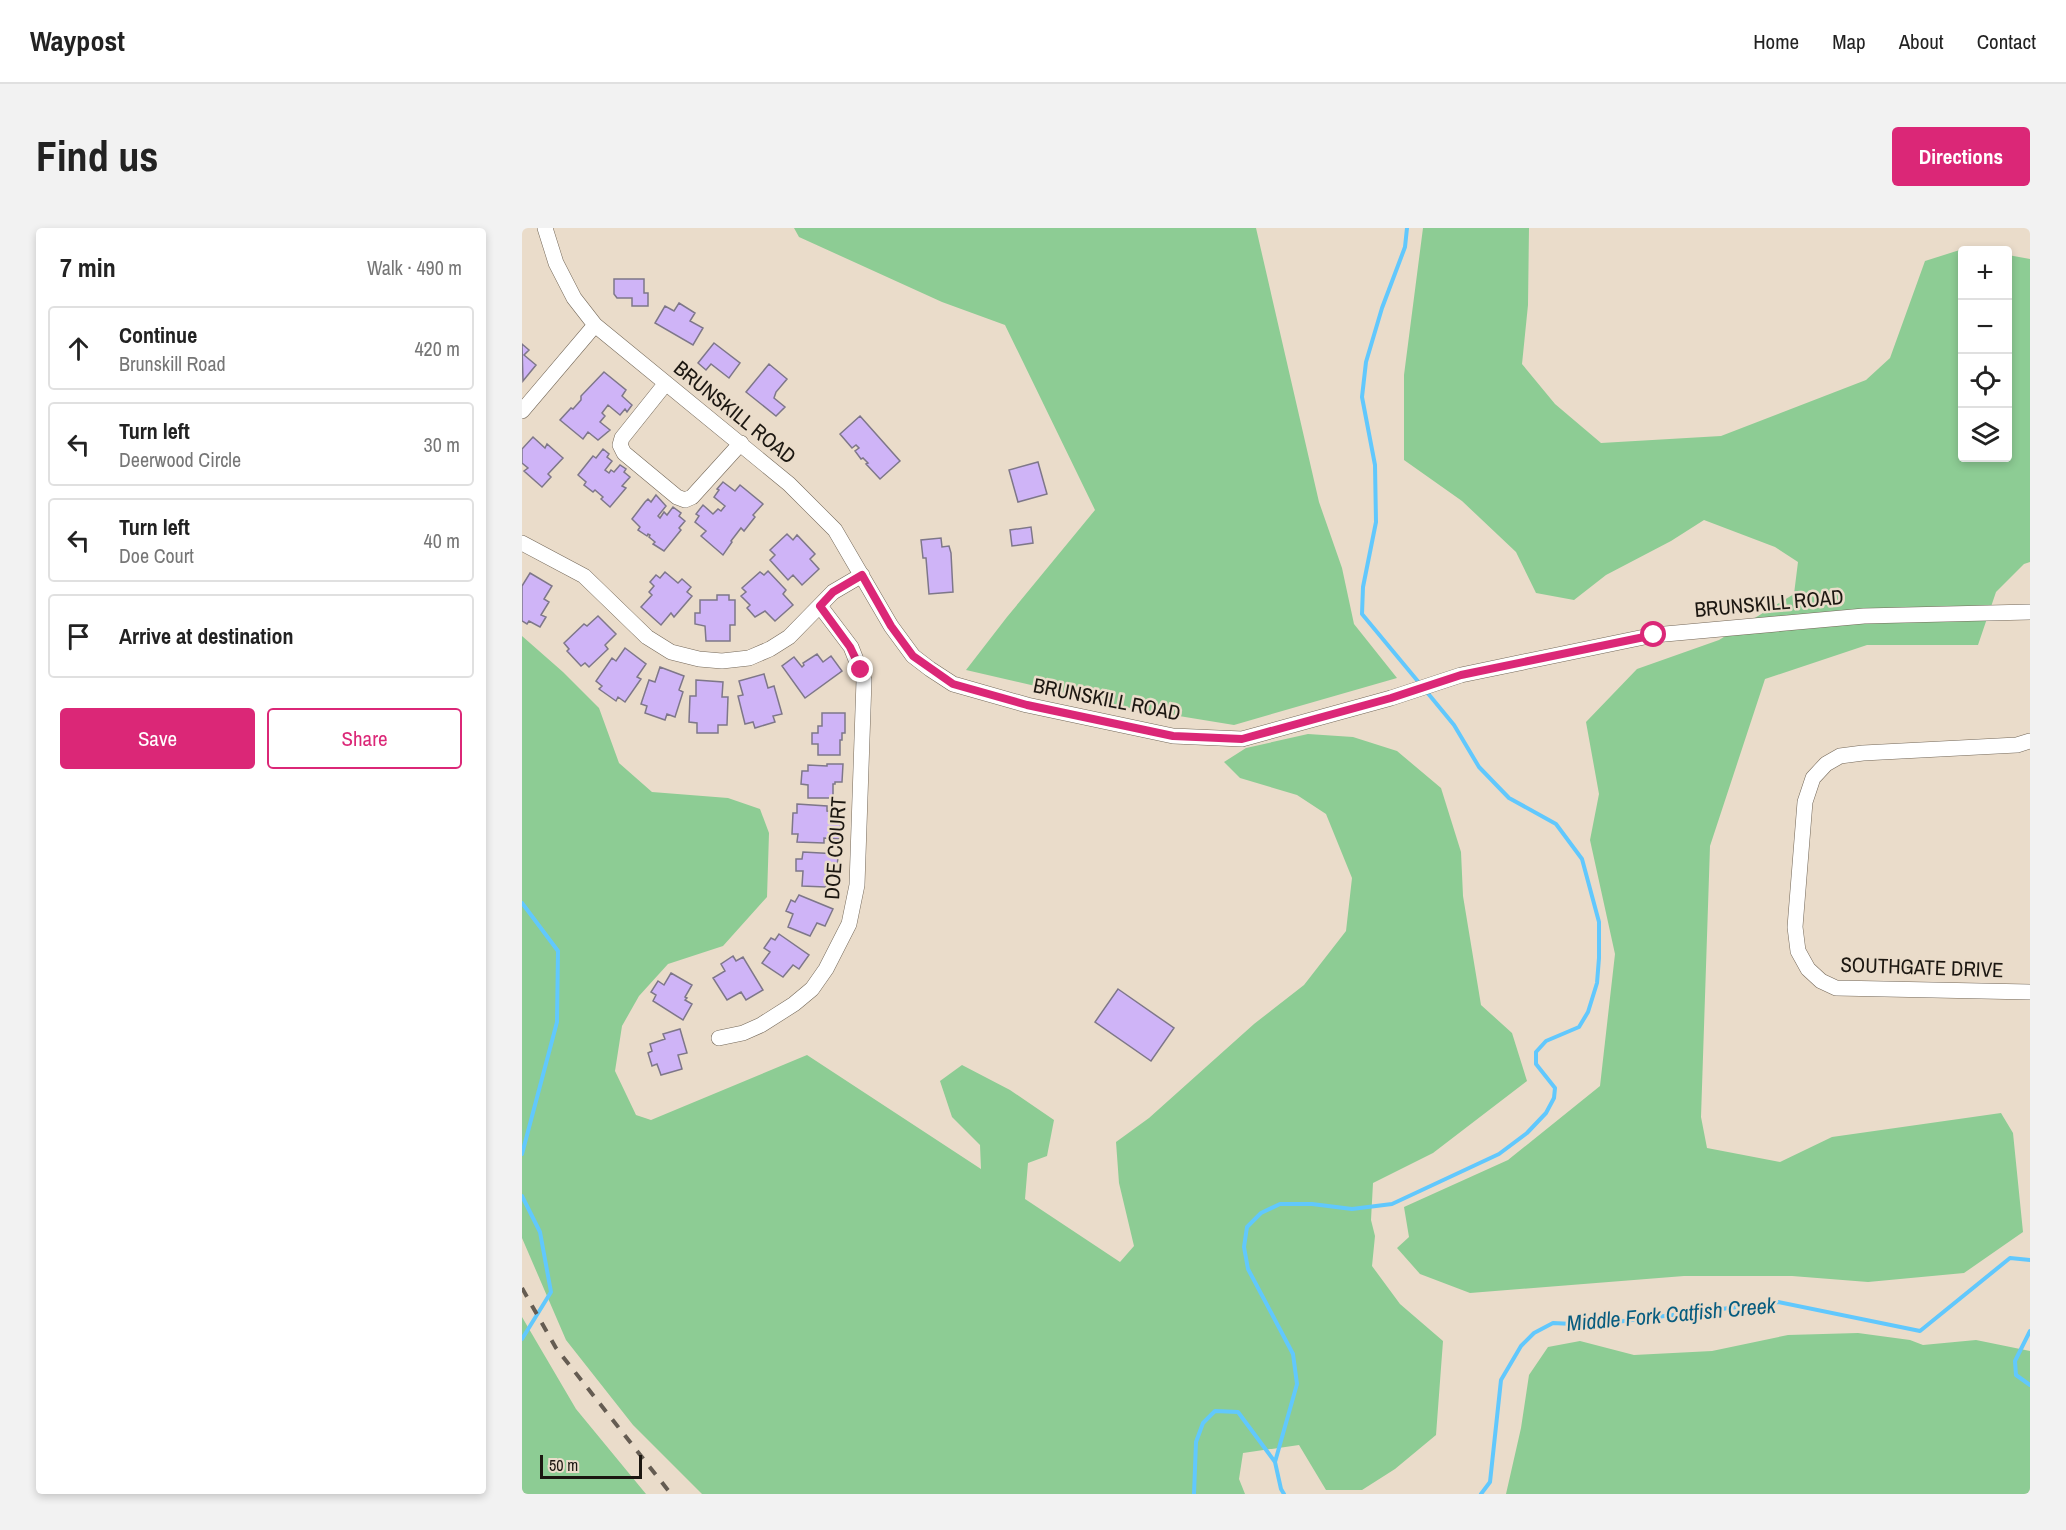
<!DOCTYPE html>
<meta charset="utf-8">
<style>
body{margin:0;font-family:"Archivo Narrow",sans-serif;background:#f2f2f2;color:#222}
.controls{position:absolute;right:18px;top:18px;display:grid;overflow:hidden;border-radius:6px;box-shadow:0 3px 9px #0003}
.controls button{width:54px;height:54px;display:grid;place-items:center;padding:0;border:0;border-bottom:2px solid #e0e0e0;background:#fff;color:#222;font:30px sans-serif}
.scale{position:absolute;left:18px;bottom:15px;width:102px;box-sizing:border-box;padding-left:6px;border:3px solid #1c1711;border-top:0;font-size:16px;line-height:21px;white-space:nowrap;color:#1c1711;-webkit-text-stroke:4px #eadcca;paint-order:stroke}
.stop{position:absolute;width:18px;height:18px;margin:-14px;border:4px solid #db2777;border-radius:50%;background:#fff}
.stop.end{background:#db2777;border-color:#fff;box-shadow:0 2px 6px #0008}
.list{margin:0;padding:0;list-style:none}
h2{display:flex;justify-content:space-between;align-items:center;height:78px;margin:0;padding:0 24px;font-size:26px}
h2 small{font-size:20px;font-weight:400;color:#767676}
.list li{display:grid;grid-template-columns:39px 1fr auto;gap:18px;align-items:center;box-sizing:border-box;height:84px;margin:0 12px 12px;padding:0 12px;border:2px solid #e0e0e0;border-radius:6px}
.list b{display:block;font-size:22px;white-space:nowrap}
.list p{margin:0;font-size:20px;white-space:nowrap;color:#767676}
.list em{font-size:20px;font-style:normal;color:#767676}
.actions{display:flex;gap:12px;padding:18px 24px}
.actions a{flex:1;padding:14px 0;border:2px solid #db2777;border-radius:6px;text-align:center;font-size:21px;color:#db2777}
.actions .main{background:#db2777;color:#fff}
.icon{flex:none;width:33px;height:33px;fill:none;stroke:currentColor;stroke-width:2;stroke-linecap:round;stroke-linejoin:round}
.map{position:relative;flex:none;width:1508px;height:1266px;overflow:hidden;border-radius:6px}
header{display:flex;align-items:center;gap:36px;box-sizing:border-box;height:84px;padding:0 30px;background:#fff;border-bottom:2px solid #e0e0e0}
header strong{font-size:28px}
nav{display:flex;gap:33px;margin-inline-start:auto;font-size:21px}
.intro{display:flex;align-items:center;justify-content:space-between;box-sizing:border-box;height:144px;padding:0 36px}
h1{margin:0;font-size:42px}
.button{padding:15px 27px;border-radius:6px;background:#db2777;color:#fff;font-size:21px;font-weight:700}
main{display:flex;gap:36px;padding:0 36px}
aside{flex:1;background:#fff;border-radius:6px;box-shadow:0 3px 9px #0003}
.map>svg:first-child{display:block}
.green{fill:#8dcc94}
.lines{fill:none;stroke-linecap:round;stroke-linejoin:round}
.stream{stroke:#61c8fd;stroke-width:4}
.building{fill:#cfb4f7;stroke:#7e7789;stroke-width:1.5}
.minor-casing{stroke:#746859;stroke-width:16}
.minor{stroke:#fff;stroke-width:15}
.rail{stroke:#655c52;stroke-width:4;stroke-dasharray:10 10;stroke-linecap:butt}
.route{stroke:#db2777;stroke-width:8}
.labels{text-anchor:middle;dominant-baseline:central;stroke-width:5;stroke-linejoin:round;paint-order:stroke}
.street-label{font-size:21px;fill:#1c1711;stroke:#eadcca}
.water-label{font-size:22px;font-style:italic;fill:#075c7f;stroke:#eadcca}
</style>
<header>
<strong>Waypost</strong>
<nav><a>Home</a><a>Map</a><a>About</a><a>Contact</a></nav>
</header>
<div class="intro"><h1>Find us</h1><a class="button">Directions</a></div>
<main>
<aside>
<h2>7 min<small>Walk · 490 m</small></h2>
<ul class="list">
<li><svg class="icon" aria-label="ahead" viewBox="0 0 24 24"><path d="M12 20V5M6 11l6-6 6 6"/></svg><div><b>Continue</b><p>Brunskill Road</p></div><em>420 m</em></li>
<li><svg class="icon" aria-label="left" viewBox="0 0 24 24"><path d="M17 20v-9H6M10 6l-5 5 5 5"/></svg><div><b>Turn left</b><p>Deerwood Circle</p></div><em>30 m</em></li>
<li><svg class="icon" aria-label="left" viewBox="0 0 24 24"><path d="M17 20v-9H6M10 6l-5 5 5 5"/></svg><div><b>Turn left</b><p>Doe Court</p></div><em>40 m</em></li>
<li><svg class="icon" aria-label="arrive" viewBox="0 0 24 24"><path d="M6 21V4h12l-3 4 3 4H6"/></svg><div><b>Arrive at destination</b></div></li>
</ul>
<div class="actions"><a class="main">Save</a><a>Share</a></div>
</aside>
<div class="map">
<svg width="1508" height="1266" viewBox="0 0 1508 1266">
<rect width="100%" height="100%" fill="#eadcca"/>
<!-- green -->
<path class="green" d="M272,0H734L797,274L820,340L832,396L875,450L712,497L608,480L444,442L485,389L573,282L483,97L420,74L277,9Z
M901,0H1007L1006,77L1000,136L1033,176L1079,215L1199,208L1344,152L1368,130L1403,33L1444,20L1459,22H1440V230H1486V27L1508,31V334L1502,336L1474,364L1456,417H1345L1243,451L1188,618L1179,889L1185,920L1258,934L1310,909L1479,885L1491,905L1501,1004L1442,1045L1346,1054L1270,1048H1162L948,1065L898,1046L875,1020L887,1009L882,979L986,932L1078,858L1093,726L1068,612L1077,566L1064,494L1115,441L1197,412L1272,366L1276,334L1253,319L1182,292L1149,313L1084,347L1052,372L1014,365L994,324L940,273L882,232V147Z
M0,408L41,444L77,480L97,535L130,564L206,570L238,581L247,605L245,669L201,718L146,736L117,768L100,798L93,843L114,887L129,892L285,827L459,941L458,917L430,889L418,853L440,837L488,862L532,892L525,928L506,935L503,971L598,1034L612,1018L597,955L594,914L627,890L732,796L782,757L824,703L830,650L804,586L775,567L718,550L702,534L724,520L786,506L831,509L875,523L919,560L939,624L941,668L959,777L990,805L1005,853L911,925L851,955L849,992L853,1008L850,1038L878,1076L921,1113L914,1207L873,1241L840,1262H804L777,1217L721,1225L717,1251L723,1266H180L111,1197L44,1112L0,1010Z
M0,1089L54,1181L124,1266H0Z
M1336,1105L1388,1112L1401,1117L1454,1112L1508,1123V1266H984L999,1200L1007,1147L1026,1119L1058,1113L1112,1127L1190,1123L1266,1107Z"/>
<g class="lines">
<!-- stream -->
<path class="stream" d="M885,0L883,19L860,80L844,134L840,169L853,237L854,294L841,359L840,386L899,457
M0,675L36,723L35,794L0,926
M0,968L18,1004L29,1064L0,1111
M1508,1103L1493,1133L1494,1147L1508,1157
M753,1234L775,1156L771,1126L726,1041L722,1019L725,999L739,985L758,976H790L830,981L870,976L977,926L1005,905L1024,885L1032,870L1033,860L1014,836V824L1024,813L1057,799L1066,784L1075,755L1077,730V694L1060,631L1034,596L987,570L957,539L932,497L904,463
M672,1266L674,1214L681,1195L693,1183L716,1184L753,1234L759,1261L762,1266
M959,1266L968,1254L979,1152L999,1118L1012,1105L1031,1095L1070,1097L1256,1074L1398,1103L1488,1030L1508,1032"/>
</g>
<!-- building -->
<path class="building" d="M92,51H122V65H126V78H110V70H95L92,66Z
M157,75L173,85L168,93L181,100L171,117L133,95L143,78L152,83Z
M192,115L218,135L207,150L189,136L184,142L176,135Z
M0,116L7,122L2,127L14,137L1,153Z
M247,136L265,151L254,164L252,170L263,179L254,188L224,164Z
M82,144L104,162L100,168L110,177L105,184L103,181L98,187L86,177L80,185L83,188L78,194L88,202L76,212L66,204L61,211L38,192L49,180L51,181L59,172V168Z
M338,188L378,233L358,251L344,236L346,235L341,230L339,231L333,223L337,220L334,217L330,220L318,206Z
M11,209L23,220L25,216L41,230L26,246L29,249L20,259L2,243L6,240L0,235V221Z
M81,221L87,226L85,229L90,233L83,242L87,245L89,242L92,244L98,237L104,241L102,244L108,249L100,258L104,260L88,279L79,271L81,269L73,262L71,264L62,257L64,254L56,247L71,228L74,230Z
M516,234L525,266L496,274L487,242Z
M201,254L213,263L218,257L241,276L231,287L233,289L222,303L219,300L209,313L210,314L201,327L179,308L184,303L173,294L177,288L174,286L181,277L191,286L196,281L199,283L203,278L192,269L197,262L195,261Z
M134,267L144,278L136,288L138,290L142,284L145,287L151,279L159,285L157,288L163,293L157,300L159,302L142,323L131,316L133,314L127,309L128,307L126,306L125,308L116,302L118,299L110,291L123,274L126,271L129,274Z
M509,299L511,315L490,318L488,302Z
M265,306L271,312L275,307L293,326L288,331L297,341L280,357L271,347L266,352L248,332L253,327L248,322Z
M419,310L420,319L427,318L429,325L431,364L407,366L404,330H401L399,312Z
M246,343L264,362L261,366L271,377L253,393L243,383L233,389L225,380L228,377L219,368L224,364L220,360L238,344L242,347Z
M143,344L156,355L160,351L169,359L165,364L170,368L152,389L149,385L139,397L119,379L130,367L127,364L132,358L128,354L134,347L138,350Z
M8,345L30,358L22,371L27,374L19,387L24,389L18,399L7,393L5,396L0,393V358Z
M195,367H207V372H213V397H208V413H184L183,398L173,396V385H178V372H195Z
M76,388L94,406L83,417L86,421L67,439L63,435L59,438L45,423L47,421L42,415L62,396L65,398Z
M103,420L124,436L115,449L119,451L103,474L96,469L94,473L77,461L80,458L74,453L90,430L94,433Z
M295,426L301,434L309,428L320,443L283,470L260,438L272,429L280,439L282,437L281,435Z
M138,439L162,448L157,462L161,464L153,489L145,486L143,492L123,485L125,478L119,476L127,452L133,454Z
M242,446L246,460L252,458L260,486L251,488L253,494L233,500L231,494L223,496L216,468L221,467L217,453Z
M174,452L201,454L200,469H206L205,497H196V505H175V495L167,494L168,468H174Z
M300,485H323V505H320V512H318V527H296V516H290V505H296V498H300Z
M305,536H321L320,554H313V556H311V570H286V557L279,556L280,543H286V537L305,538Z
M275,576L305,578V583L319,584L318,611L302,610V615L275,614L276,606H270L271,585H275Z
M281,624L316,626L315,644L307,643V647L305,646L304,659L280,658L281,643H274V631H280Z
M277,667L311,681L303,698L295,695L288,708L266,699L271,686L264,683L269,672L273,674Z
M257,706L287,727L277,741L271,737L261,749L240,735L248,724L242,720L249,710L253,712Z
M211,728L214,733L221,729L241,762L224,772L219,764L205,772L191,750L203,743L199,736Z
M149,745L170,757L163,769L165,770L163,772L170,776L161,792L131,773L134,767L129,764L136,753L142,757Z
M596,761L652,800L629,833L573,794Z
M158,801L165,825L156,827L160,841L139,847L135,836L130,838L126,825L130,823L128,816L143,811L141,806Z"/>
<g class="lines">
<defs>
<path id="minor" d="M23,0L34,35L52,70L73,97L267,256L313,302L369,398L391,428L408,441L431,456L505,477L651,508L720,511L869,470L939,447L1132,407L1342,388L1508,384
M144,155L100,210L98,217L102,225L155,269L163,272L170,269L219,215
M0,183L73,97
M0,315L62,348L125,409L149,424L177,431L200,433L227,430L248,421L267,409L311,364L340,347
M1508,513L1495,517L1341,525L1318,528L1304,536L1291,550L1283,574L1273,699L1276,723L1286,741L1299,753L1314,760L1508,764
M197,810L221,805L239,797L272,776L290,761L304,741L327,696L335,657L342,452L329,419L298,378"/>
</defs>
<!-- minor casing -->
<use href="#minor" class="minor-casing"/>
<!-- minor -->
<use href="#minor" class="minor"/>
<!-- rail -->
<path class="rail" d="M0,1060L34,1120L149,1266"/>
</g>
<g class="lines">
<!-- route -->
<path class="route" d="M339,442L328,419L298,378L311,364L340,347L369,398L391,428L431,456L505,477L651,508L720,511L869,470L939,447L1132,407"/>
</g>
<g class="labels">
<!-- street labels -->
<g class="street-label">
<text transform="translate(213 184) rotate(39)">BRUNSKILL ROAD</text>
<text transform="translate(1247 375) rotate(-5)">BRUNSKILL ROAD</text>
<text transform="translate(585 471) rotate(11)">BRUNSKILL ROAD</text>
<text transform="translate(313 620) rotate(-86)">DOE COURT</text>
<text transform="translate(1400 739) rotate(2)">SOUTHGATE DRIVE</text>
</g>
<!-- water labels -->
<g class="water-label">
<text transform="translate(1149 1086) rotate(-5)">Middle Fork Catfish Creek</text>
</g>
</g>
</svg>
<div class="controls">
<button>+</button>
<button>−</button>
<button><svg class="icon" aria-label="locate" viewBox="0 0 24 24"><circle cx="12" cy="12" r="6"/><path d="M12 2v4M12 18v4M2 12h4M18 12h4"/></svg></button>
<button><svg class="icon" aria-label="layers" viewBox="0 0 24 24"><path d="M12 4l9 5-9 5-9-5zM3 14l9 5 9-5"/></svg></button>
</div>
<div class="scale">50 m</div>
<div class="stop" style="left:1132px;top:407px"></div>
<div class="stop end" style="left:339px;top:442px"></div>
</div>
</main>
